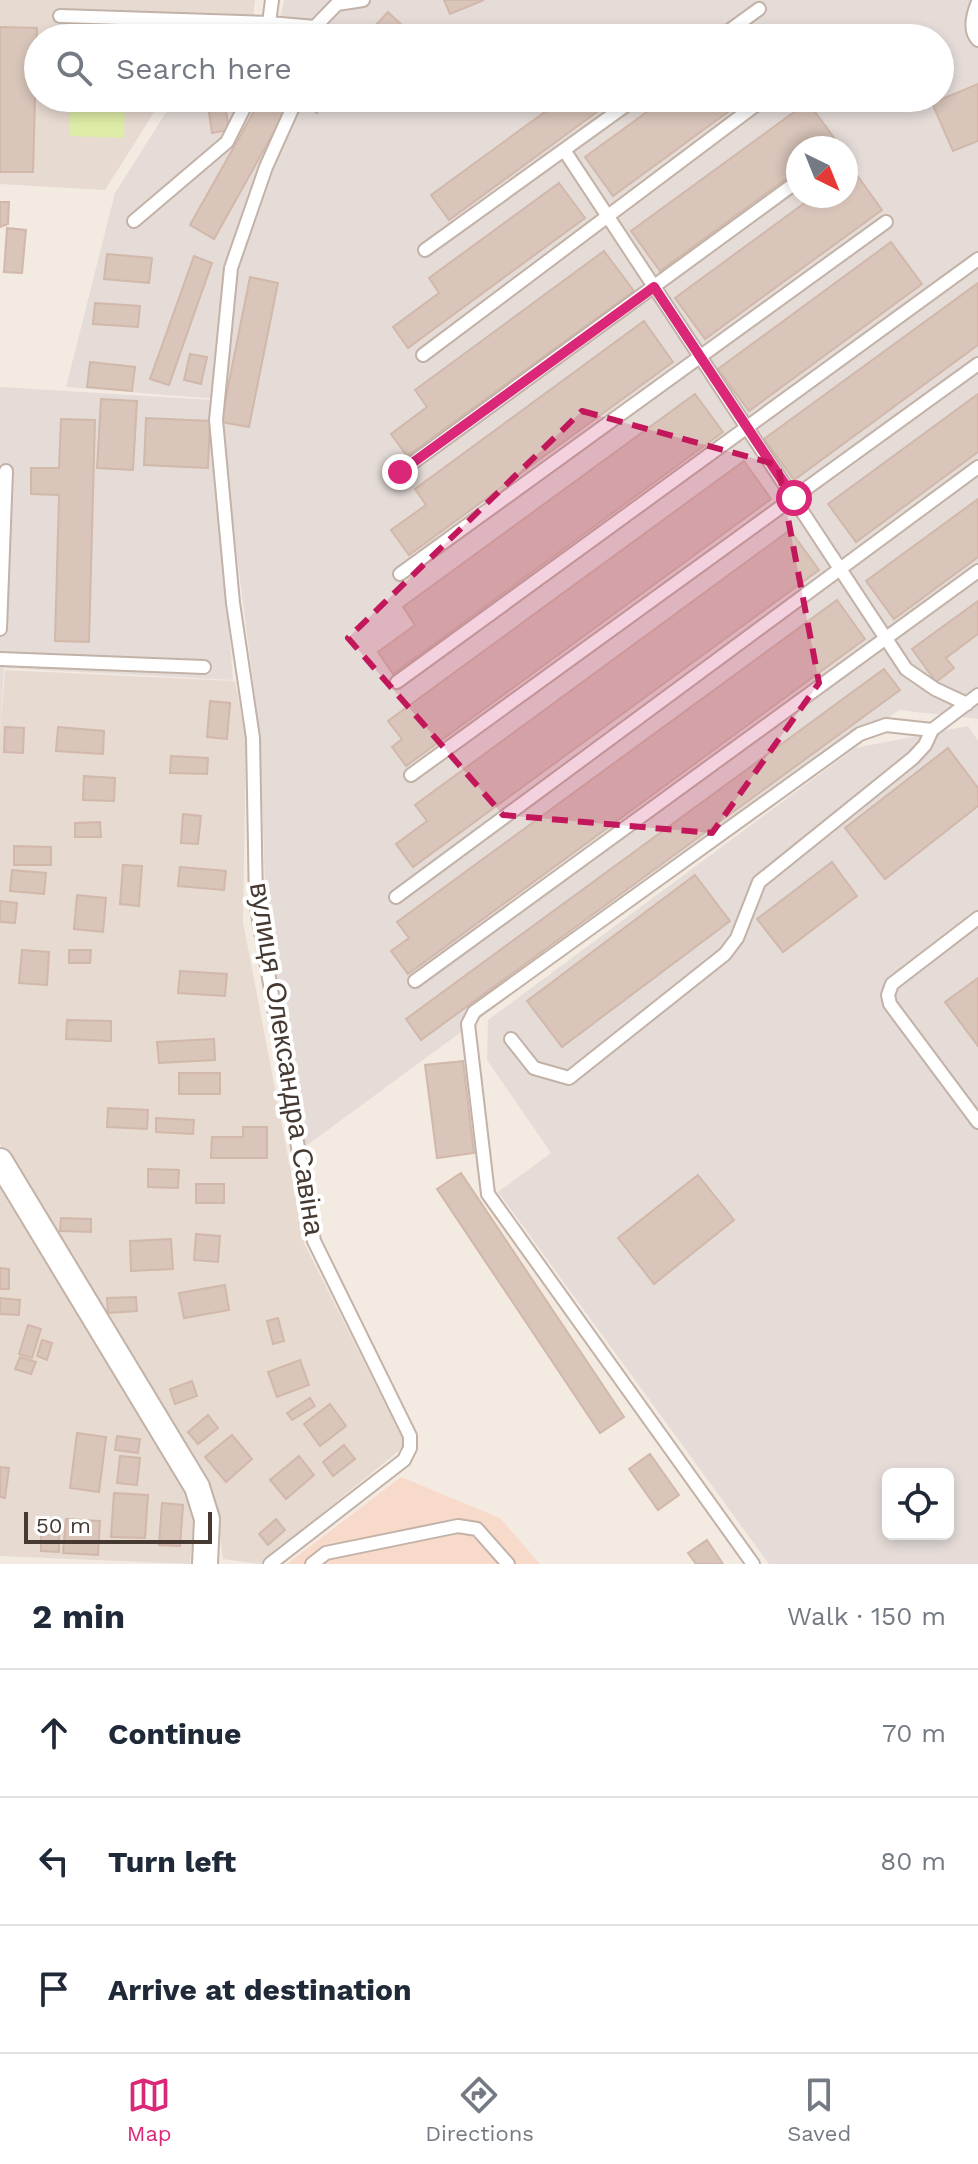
<!DOCTYPE html>
<meta charset="utf-8">
<style>
body{margin:0;font-family:"Work Sans",sans-serif;background:#f6f6f7;color:#1f2937}
.controls{position:absolute;right:24px;bottom:24px;display:grid;overflow:hidden;border-radius:12px;box-shadow:0 4px 12px #0003}
.controls button{width:72px;height:72px;display:grid;place-items:center;padding:0;border:0;border-bottom:2px solid #e0e1e3;background:#fff;color:#1f2937;font:40px sans-serif}
.compass{position:absolute;left:786px;top:136px;width:72px;height:72px;border-radius:50%;background:#fff;box-shadow:0 4px 12px #0003;rotate:137deg}
.scale{position:absolute;left:24px;bottom:20px;width:188px;box-sizing:border-box;padding-left:8px;border:4px solid #453932;border-top:0;font-size:22px;line-height:28px;white-space:nowrap;color:#453932;-webkit-text-stroke:6px #fff;paint-order:stroke}
.stop{position:absolute;width:24px;height:24px;margin:-18px;border:6px solid #db2777;border-radius:50%;background:#fff}
.stop.end{background:#db2777;border-color:#fff;box-shadow:0 2px 8px #0008}
.list{margin:0;padding:0;list-style:none}
h2{display:flex;justify-content:space-between;align-items:center;height:104px;margin:0;padding:0 32px;font-size:34px}
h2 small{font-size:26px;font-weight:400;color:#747a83}
.list li{display:grid;grid-template-columns:52px 1fr auto;gap:24px;align-items:center;box-sizing:border-box;height:128px;padding:0 32px;border-top:2px solid #e0e1e3}
.list b{display:block;font-size:30px;white-space:nowrap}
.list em{font-size:26px;font-style:normal;color:#747a83}
.icon{flex:none;width:44px;height:44px;fill:none;stroke:currentColor;stroke-width:2;stroke-linecap:round;stroke-linejoin:round}
.map{position:relative;flex:none;width:978px;height:1564px;overflow:hidden}
.search{position:absolute;background:#fff;box-shadow:0 4px 12px #0003;left:24px;right:24px;top:24px;height:88px;display:flex;align-items:center;gap:20px;box-sizing:border-box;padding:0 28px;border-radius:44px;color:#747a83;font-size:30px}
.sheet{height:488px;background:#fff}
nav{display:flex;justify-content:space-around;align-items:center;box-sizing:border-box;height:112px;border-top:2px solid #e0e1e3;background:#fff;font-size:22px;color:#747a83}
nav a{display:grid;justify-items:center;gap:4px}
nav .on{color:#db2777}
.map>svg:first-child{display:block}
.residential{fill:#e7dad0}
.commercial{fill:#f8dacb}
.industrial{fill:#e5dcd8;fill-rule:evenodd}
.green{fill:#ddeca7}
.building{fill:#d9c5ba;stroke:#d1b8aa;stroke-width:2}
.lines{fill:none;stroke-linecap:round;stroke-linejoin:round}
.lane-casing{stroke:#c2b2a7;stroke-width:16}
.street-casing{stroke:#c2b2a7;stroke-width:28}
.lane{stroke:#fff;stroke-width:12}
.street{stroke:#fff;stroke-width:24}
.route{stroke:#db2777;stroke-width:10}
.marked{fill:#c2185b;fill-opacity:0.2;stroke:#c2185b;stroke-width:6;stroke-dasharray:16 10;stroke-linejoin:round}
.labels{text-anchor:middle;dominant-baseline:central;stroke-width:8;stroke-linejoin:round;paint-order:stroke}
.street-label{font-size:28px;fill:#453932;stroke:#fff}
</style>
<div class="map">
<svg width="978" height="1564" viewBox="0 0 978 1564">
<rect width="100%" height="100%" fill="#f3eae2"/>
<!-- residential -->
<path class="residential" d="M0,0H255L251,38H38V98H163L105,190L0,184Z
M5,670L235,681L246,739L243,922L305,1245L406,1445L260,1564L223,1559L215,1498L0,1144V732Z
M0,1188L196,1502L190,1564L0,1556Z"/>
<!-- commercial -->
<path class="commercial" d="M401,1477L500,1518L540,1564H287Z"/>
<!-- industrial -->
<path class="industrial" d="M284,0H978V719L899,710L306,1146L266,917L260,737L217,399L66,387L115,193L175,98H940V38H276ZM798,148H846V196H798Z
M0,387L212,400L233,680L4,668L0,729Z
M968,726L978,741V1564H769L498,1192L551,1153L487,1060L488,1020L855,748ZM888,1474H948V1534H888Z"/>
<!-- green -->
<path class="green" d="M71,98H125L124,138L69,136Z"/>
<!-- building -->
<path class="building" d="M444,0H484L450,14Z
M388,12L405,28L396,38H364Z
M0,27L37,28L33,172H0Z
M978,84V141L953,151L932,103Z
M207,98H224L229,130L212,133Z
M305,98H327L317,113L302,102Z
M564,98H616L449,220L431,195Z
M666,98H747L613,196L585,157Z
M261,99L285,112L214,239L190,225Z
M808,102L837,142L829,148H798V170L660,271L631,231Z
M852,168L882,210L705,339L675,298L814,196H846V172Z
M559,183L585,218L408,348L393,327L439,293L429,278Z
M0,202H9L8,224L0,227Z
M7,228L26,230L22,273L4,272Z
M891,242L922,284L749,411L718,369Z
M604,251L634,291L407,456L391,434L427,407L415,390Z
M107,254L152,258L149,283L104,279Z
M194,256L212,263L169,385L150,379Z
M250,277L278,283L249,427L221,422Z
M978,283V345L794,480L764,439Z
M95,303L140,306L138,327L93,324Z
M644,321L673,362L409,555L391,530L426,505L415,489Z
M190,354L207,357L201,384L184,380Z
M90,362L135,367L132,391L87,387Z
M695,394L723,432L393,674L378,652L415,625L403,607Z
M978,394V452L856,542L828,504Z
M101,399L137,401L133,470L97,468Z
M146,418L210,421L208,468L144,465Z
M61,419L95,420L89,642L55,641L59,495L31,494V468H59Z
M744,461L771,499L406,766L392,747L402,739L388,721Z
M978,499V557L894,619L866,581Z
M790,530L819,570L413,867L396,844L427,821L415,805Z
M837,600L865,639L408,974L391,951L409,938L397,922Z
M978,601V634L946,658L954,668L936,682L912,649Z
M884,669L900,690L421,1040L406,1019Z
M210,701L230,703L227,739L207,737Z
M5,727L24,728L23,753L4,752Z
M58,727L104,731L103,754L56,751Z
M948,748L978,788V806L885,879L845,828Z
M171,756L208,758L207,774L170,773Z
M84,776L115,778L114,801L83,800Z
M183,814L201,816L198,844L181,843Z
M100,822L101,837H75V823Z
M14,846L51,847V865H14Z
M832,862L857,896L783,952L757,919Z
M123,865L142,866L139,906L120,904Z
M180,867L226,871L224,890L178,886Z
M12,870L46,873L44,894L10,891Z
M695,875L730,921L562,1047L527,1001Z
M77,895L106,898L103,932L74,929Z
M0,901L17,903L15,923L0,922Z
M22,950L49,952L47,985L19,983Z
M69,950H91L90,963H69Z
M180,971L227,974L225,996L178,993Z
M978,978V1046L945,1002Z
M67,1020L111,1021V1041L66,1039Z
M214,1039L215,1060L159,1063L157,1042Z
M463,1061L474,1153L437,1158L425,1065Z
M179,1073H220V1094H179Z
M108,1108L148,1110L147,1129L107,1127Z
M156,1118L194,1120L193,1134L156,1132Z
M243,1127H267V1158H211L212,1137H243Z
M148,1169L179,1170L178,1188L148,1187Z
M461,1173L624,1417L600,1433L437,1189Z
M698,1175L734,1220L654,1284L618,1238Z
M196,1184H224V1203H196Z
M61,1218L91,1219V1232L60,1231Z
M196,1234L220,1236L218,1262L194,1260Z
M171,1239L173,1269L131,1271L130,1241Z
M0,1268L9,1269V1289H0Z
M225,1285L229,1310L184,1318L179,1293Z
M136,1297L137,1311L108,1313L107,1298Z
M0,1298L20,1300L19,1315L0,1314Z
M278,1318L284,1341L273,1344L267,1321Z
M28,1325L41,1329L32,1358L19,1354Z
M42,1340L52,1343L47,1360L37,1356Z
M20,1357L36,1362L31,1374L15,1369Z
M300,1360L309,1385L277,1397L268,1372Z
M192,1381L197,1396L175,1404L170,1389Z
M310,1398L315,1406L292,1420L287,1413Z
M330,1404L346,1426L320,1446L304,1424Z
M208,1415L218,1428L198,1444L188,1432Z
M77,1433L106,1437L99,1492L70,1488Z
M232,1435L252,1459L226,1482L205,1457Z
M117,1436L140,1439L138,1453L115,1450Z
M344,1445L355,1459L333,1476L323,1462Z
M650,1454L679,1495L658,1510L629,1469Z
M120,1456L140,1458L137,1485L117,1483Z
M299,1456L314,1475L286,1499L270,1480Z
M0,1467L9,1468L5,1498L0,1497Z
M114,1493L148,1495L145,1538L111,1537Z
M162,1503L183,1505L180,1546L159,1545Z
M66,1519L100,1521L98,1555L63,1553Z
M276,1519L285,1530L268,1545L259,1534Z
M41,1529L59,1530V1552L41,1551Z
M707,1540L723,1564H696L688,1553Z"/>
<g class="lines">
<defs>
<path id="lane" d="M978,2C973,14 968,30 978,40
M60,16L269,23L272,0
M269,23L315,27L314,31
M304,38L337,4L363,0
M719,38L759,9
M564,150L906,669L935,689L967,704
M134,221L227,142L249,98
M425,250L636,98
M423,355L765,98
M400,472L798,181
M400,574L886,222
M0,629L6,471
M0,659L204,667
M397,682L978,259
M411,775L978,364
M396,897L978,467
M978,918L892,984L888,995L890,1004L978,1122
M415,981L978,571
M511,1039L534,1068L569,1078L725,954L737,938L759,882L913,758L925,745L932,730
M270,1564L404,1460L410,1448V1436L314,1241L256,902L253,738L233,603L216,420L231,268L266,167L297,98
M312,1564L326,1553L458,1526L477,1529L508,1564
M753,1564L488,1194L468,1024L474,1012L860,734L886,725L932,730L978,695"/>
<path id="street" d="M0,1161L197,1487L207,1519L205,1564"/>
</defs>
<!-- lane casing -->
<use href="#lane" class="lane-casing"/>
<!-- street casing -->
<use href="#street" class="street-casing"/>
<!-- lane -->
<use href="#lane" class="lane"/>
<!-- street -->
<use href="#street" class="street"/>
</g>
<g class="lines">
<!-- route -->
<path class="route" d="M400,472L654,287L794,498"/>
</g>
<!-- marked area -->
<path class="marked" d="M582,411L778,465L819,683L712,833L503,815L348,638Z"/>
<g class="labels">
<!-- street labels -->
<g class="street-label">
<text transform="translate(287 1059) rotate(81)">вулиця Олександра Савіна</text>
</g>
</g>
</svg>
<div class="controls">
<button><svg class="icon" aria-label="locate" viewBox="0 0 24 24"><circle cx="12" cy="12" r="6"/><path d="M12 2v4M12 18v4M2 12h4M18 12h4"/></svg></button>
</div>
<svg class="compass" viewBox="-18 -18 36 36"><path d="M0-13l5 13h-10z" fill="#e53935"/><path d="M0 13l5-13h-10z" fill="#747a83"/></svg>
<div class="scale">50 m</div>
<div class="stop" style="left:794px;top:498px"></div>
<div class="stop end" style="left:400px;top:472px"></div>
<div class="search"><svg class="icon" aria-label="search" viewBox="0 0 24 24"><circle cx="10" cy="10" r="6"/><path d="M15 15l6 6"/></svg>Search here</div>
</div>
<section class="sheet">
<h2>2 min<small>Walk · 150 m</small></h2>
<ul class="list">
<li><svg class="icon" aria-label="ahead" viewBox="0 0 24 24"><path d="M12 20V5M6 11l6-6 6 6"/></svg><div><b>Continue</b></div><em>70 m</em></li>
<li><svg class="icon" aria-label="left" viewBox="0 0 24 24"><path d="M17 20v-9H6M10 6l-5 5 5 5"/></svg><div><b>Turn left</b></div><em>80 m</em></li>
<li><svg class="icon" aria-label="arrive" viewBox="0 0 24 24"><path d="M6 21V4h12l-3 4 3 4H6"/></svg><div><b>Arrive at destination</b></div></li>
</ul>
</section>
<nav>
<a class="on"><svg class="icon" aria-label="map" viewBox="0 0 24 24"><path d="M3 6l6-2 6 2 6-2v14l-6 2-6-2-6 2zM9 4v14M15 6v14"/></svg>Map</a>
<a><svg class="icon" aria-label="directions" viewBox="0 0 24 24"><path d="M12 3l9 9-9 9-9-9zM9 14v-3h6M13 9l2 2-2 2"/></svg>Directions</a>
<a><svg class="icon" aria-label="saved" viewBox="0 0 24 24"><path d="M7 4h10v16l-5-4-5 4z"/></svg>Saved</a>
</nav>
